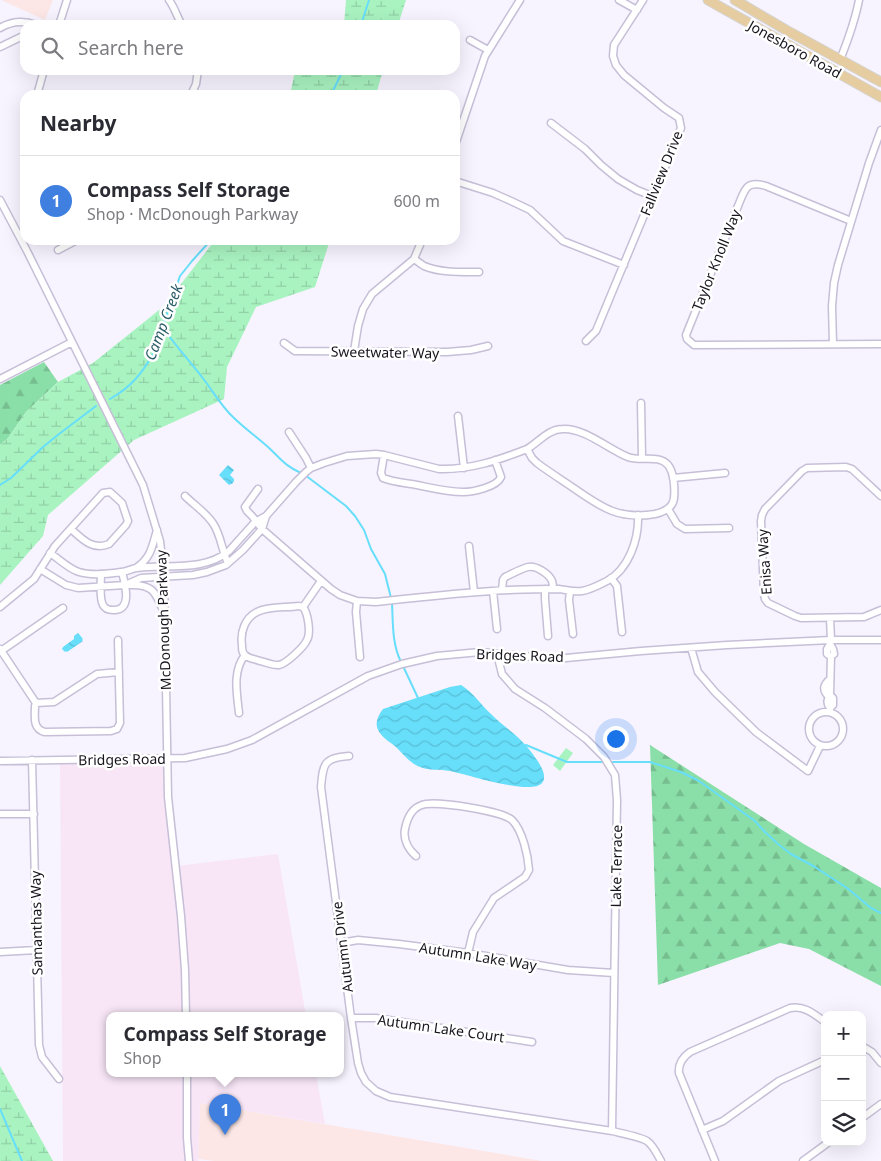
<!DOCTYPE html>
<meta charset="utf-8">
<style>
body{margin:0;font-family:"Noto Sans",sans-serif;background:#f7f7f7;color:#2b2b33}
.controls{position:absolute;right:15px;bottom:15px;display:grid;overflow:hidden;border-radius:10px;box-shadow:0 5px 20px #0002}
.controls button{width:45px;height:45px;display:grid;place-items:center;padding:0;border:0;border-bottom:1px solid #e1e1e2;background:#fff;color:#2b2b33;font:25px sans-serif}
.you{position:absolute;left:615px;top:738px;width:18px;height:18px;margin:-12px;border:4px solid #fff;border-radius:50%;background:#1a73e8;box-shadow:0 0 0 8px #1a73e833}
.badge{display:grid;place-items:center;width:32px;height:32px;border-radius:50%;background:#1d6861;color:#fff;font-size:16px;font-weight:700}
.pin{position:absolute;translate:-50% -41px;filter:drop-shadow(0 1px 2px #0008)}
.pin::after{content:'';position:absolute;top:26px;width:18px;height:15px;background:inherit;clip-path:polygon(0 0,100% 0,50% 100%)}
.popup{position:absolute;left:106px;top:1012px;width:238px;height:65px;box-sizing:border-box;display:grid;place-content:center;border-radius:10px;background:#fff;filter:drop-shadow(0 1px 4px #0005);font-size:16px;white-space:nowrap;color:#7c7c81}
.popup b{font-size:19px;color:#2b2b33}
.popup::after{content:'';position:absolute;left:50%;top:100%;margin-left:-10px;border:10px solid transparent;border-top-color:#fff}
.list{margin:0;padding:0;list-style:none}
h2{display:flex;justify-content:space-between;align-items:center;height:65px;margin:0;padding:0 20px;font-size:21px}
h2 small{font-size:16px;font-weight:400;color:#7c7c81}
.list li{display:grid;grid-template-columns:32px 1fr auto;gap:15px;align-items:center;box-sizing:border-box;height:90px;padding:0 20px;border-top:1px solid #e1e1e2}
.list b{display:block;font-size:19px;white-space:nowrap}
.list p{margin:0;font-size:16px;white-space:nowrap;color:#7c7c81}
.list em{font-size:16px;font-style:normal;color:#7c7c81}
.icon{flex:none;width:28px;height:28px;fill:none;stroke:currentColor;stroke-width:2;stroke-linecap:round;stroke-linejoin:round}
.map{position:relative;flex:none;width:881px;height:1161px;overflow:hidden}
.search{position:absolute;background:#fff;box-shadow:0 5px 20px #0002;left:20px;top:20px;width:440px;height:55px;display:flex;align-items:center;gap:12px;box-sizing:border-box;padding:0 18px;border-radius:15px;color:#7c7c81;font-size:19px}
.panel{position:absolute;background:#fff;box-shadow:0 5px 20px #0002;left:20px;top:90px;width:440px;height:155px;border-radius:15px}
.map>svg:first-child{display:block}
.commercial{fill:#fce6e6}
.industrial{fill:#f8e6f7}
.forest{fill:url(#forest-firs)}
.wetland{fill:url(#wetland-marsh)}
.pitch{fill:#a9f3c1}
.water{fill:url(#water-waves)}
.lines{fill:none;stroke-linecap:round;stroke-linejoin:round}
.stream{stroke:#67defa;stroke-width:2}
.minor-casing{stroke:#c6bfd7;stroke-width:9}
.major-casing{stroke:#d5d5d6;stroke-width:11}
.minor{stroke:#fff;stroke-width:6}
.major{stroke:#e5cda1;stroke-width:9}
.labels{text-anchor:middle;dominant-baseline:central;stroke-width:5;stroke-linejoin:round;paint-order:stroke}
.street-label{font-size:14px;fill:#17141d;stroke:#fff}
.water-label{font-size:15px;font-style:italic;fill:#2b5d69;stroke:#fff}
</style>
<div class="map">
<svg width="881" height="1161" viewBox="0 0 881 1161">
<defs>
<pattern id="forest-firs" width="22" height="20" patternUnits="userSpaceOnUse" patternTransform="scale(1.25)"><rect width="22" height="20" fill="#8adea7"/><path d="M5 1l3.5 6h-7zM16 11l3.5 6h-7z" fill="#76be8f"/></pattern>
<pattern id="wetland-marsh" width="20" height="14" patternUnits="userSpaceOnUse" patternTransform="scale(1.25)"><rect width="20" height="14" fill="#a9f3c1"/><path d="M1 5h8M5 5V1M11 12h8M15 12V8" fill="none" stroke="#91cfa5"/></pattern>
<pattern id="water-waves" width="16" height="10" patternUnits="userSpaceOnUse" patternTransform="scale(1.25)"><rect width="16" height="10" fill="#67defa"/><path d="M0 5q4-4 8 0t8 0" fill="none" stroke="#59bed6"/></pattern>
</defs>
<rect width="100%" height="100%" fill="#f7f4ff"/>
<!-- commercial -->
<path class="commercial" d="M1,0H53L45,20Z
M200,1103L542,1161H215L198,1159Z"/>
<!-- industrial -->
<path class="industrial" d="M165,759L176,866L278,854L306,1016H110V1074H316L325,1124L200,1103L198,1161H63L60,761Z"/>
<!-- forest -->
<path class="forest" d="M44,362L58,382L26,412L8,438L0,445V385Z
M650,745L804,844L881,888V986L809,949L780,943L658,985Z"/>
<!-- wetland -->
<path class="wetland" d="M346,0H406L398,25H344Z
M297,70H383L376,95H290L295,71Z
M215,240H330L315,287L256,307L227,367L224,399L134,440L48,515L43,536L0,585V445L8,438L26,412L58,382L93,363L164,306Z
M0,1066L53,1161H0Z"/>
<!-- pitch -->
<path class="pitch" d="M566,748L573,753L560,771L553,765Z"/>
<!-- water -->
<path class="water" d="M228,465L234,470L230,475L234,479V481L232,484H231L229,485L219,475Z
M78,633L79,634L83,639L82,640L83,641L67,652L66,651L65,652L62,649L63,647L74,639V636Z
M461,685C473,692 481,705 491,714C506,729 519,735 532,753C537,760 549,775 542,783C531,796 466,774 450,771C440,769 430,771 420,767C410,763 404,755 397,748C394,745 391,743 388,741C375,731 373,722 383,709L450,687Z"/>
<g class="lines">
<!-- stream -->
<path class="stream" d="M361,25L369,0
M331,95L343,70
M162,326C175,346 191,362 205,381C214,393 222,407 233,417C244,428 257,437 268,447C280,458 285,466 301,473
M110,399C131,387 142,374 154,352L180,276L192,261L211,240
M305,475L346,506L355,516L364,530L371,549L385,574L391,598
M0,485L11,478L43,447L59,434L96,406
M392,603C393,623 392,644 401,662
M403,666L418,698
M526,745L567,762H650L681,772L699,781L755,821L765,832L778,844L791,854L815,867L847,888L871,908L881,913
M0,1109L22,1161"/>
<defs>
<path id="minor" d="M169,0C175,8 177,17 182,25
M619,0L637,10
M59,25L67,0
M0,28C12,21 23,20 36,25
M470,40L488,50
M0,47L25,35
M840,60C848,40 855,21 859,0
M37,95L44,70
M191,95L196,84L198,70
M551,123L585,149L601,165L618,179L637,190L652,196
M455,145L485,56L520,0
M455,181L493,193L511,201L530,210L563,241L624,265
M0,200L27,251L143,485L160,541L164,577L168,797L181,916L185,970L186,1016
M851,221L766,186C746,180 745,189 738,206L686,335L687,339L694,345L881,344
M58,250L77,240
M414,259C417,261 421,264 424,266C441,273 461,272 479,272
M586,341L596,331L652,196L663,172L681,128L679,118L664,108L624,75L616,65L613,56L614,45L643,0
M284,343L295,351L447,352L471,350L488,346
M833,344L832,306L834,283L838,265L869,163L881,130
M354,351L358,326L363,309L372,294L414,259L422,240
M0,379L72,342
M641,403L642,458
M458,416L464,468
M289,432L306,458L311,468
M384,455L381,473L383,478C393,482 406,483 417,485C432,488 447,492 463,492C473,492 497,487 501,477L495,460
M673,478L725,473
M258,489L245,507L247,511L252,516L262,529L331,589L340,595L357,601L376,602C421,597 465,592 510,590C526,589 543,589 559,589C567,590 574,592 582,591C590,590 599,585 607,581C629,569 639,539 638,515
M185,496C194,505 208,514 214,525C221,536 222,551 228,563
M881,496L852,469L846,467L807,468L802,471L765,509L762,515L761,521L764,594L765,599L768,603L795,616L801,618L864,617L881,610
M668,509L677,524L685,529L729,528
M469,546L474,592
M50,553C59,559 69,569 79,572C92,576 108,574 121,572C126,572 131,569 136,568C166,564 204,572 229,551L255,522L266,516L296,482L306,472L311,468L324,463L347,456L376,454L384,455L439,469C470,470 499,460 527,449L532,458L537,463C549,472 562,480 575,489C602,508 620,520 655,514C664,512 673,508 674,498C675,489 674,472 668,465C659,454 641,462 628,457C608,449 585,428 563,429C548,429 539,442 527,449
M136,568C151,558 152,547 157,530
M40,569L66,585L78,588L125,585L141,578L193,575L207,572L226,565L243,550L262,529L266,516
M101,574C101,581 99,598 103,605C105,609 109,610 113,610C133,611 125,584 122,572
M611,578L617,586L622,632
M129,585C152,584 155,591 163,610
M545,589V599L548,636
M502,590L503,580L505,577C512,574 520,569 528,567C536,565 549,574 552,581C553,584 553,586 553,589
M493,591L497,629
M570,591L569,600L573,634
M357,601L356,612L360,657
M299,606L303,607C308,613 311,633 307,640C304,647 286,664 279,665C272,666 266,662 260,661C255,659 249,659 245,655C242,653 242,649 242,645C240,632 245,618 257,612C269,606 286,608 299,606Z
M0,607L34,579L55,546L103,493L110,492L122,503L128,521L126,525L109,544C93,551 82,539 71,529
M303,607L321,581
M830,618L831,640L830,644L827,649V654L831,656
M691,648L698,672L715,692L756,732L808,771L820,746
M0,649L36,703L54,702L97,674L119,672
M1,651L63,608
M497,654L502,674L515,689L545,708L586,739L604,757L615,775L617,800L612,1131
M829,697C822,690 823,685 830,679
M36,703L35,706C35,716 32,729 45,732L111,731L117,729L120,723L118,640
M830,708C826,703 827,699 830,695L831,656L834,654L833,649L830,644
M830,711V708L833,705V698L830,695
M809 729a17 17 0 1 1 34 0a17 17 0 1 1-34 0Z
M239,713C237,693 232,672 245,655
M349,756C324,758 323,763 321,787L351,1018L358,1063L361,1073L366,1082L376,1091L390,1097L612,1131C620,1133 641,1137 647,1141C653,1145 657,1154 661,1161
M32,760L39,1045L42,1057L59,1079
M0,761L185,758L227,749L252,740L368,676L402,664L437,656L480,652L555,659L641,651L727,645L831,640H881
M0,814H34
M416,856C408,849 403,839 405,829C407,819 412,808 422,805C434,800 502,811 512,820C523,831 528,856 529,870L525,877L494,898L473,932L468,953
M341,943L358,940L399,944L468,953L568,970L614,973
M0,952L37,950
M351,1018H376L532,1042
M862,1046L872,1052L881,1063
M187,1074V1138L189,1161
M862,1118L881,1104
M702,1130L723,1121L779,1081L825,1060
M715,1161L679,1073C678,1064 683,1057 690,1052L790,1008C804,1005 814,1014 825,1022
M803,1161L829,1142"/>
<path id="major" d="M708,0L881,97
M735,0L786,30L881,82"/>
</defs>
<!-- minor casing -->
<use href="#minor" class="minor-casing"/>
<!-- major casing -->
<use href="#major" class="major-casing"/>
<!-- minor -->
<use href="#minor" class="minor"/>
<!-- major -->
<use href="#major" class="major"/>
</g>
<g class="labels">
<!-- street labels -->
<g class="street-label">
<text transform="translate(795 49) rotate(29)">Jonesboro Road</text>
<text transform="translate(661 173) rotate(-68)">Fallview Drive</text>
<text transform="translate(716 260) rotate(-68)">Taylor Knoll Way</text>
<text transform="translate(385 352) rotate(1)">Sweetwater Way</text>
<text transform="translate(764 562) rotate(-94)">Enisa Way</text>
<text transform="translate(163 620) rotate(-92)">McDonough Parkway</text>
<text transform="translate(520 655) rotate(2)">Bridges Road</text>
<text transform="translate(122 759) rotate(-1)">Bridges Road</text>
<text transform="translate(616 866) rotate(-89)">Lake Terrace</text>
<text transform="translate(36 923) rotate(-91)">Samanthas Way</text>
<text transform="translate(342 947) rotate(-97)">Autumn Drive</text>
<text transform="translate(478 956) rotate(9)">Autumn Lake Way</text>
<text transform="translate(441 1028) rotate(8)">Autumn Lake Court</text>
</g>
<!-- water labels -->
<g class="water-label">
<text transform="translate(163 322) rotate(-69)">Camp Creek</text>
</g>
</g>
</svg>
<div class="controls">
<button>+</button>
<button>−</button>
<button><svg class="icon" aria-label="layers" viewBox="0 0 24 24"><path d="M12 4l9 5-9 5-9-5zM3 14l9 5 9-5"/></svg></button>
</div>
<div class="you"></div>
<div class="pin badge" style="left:225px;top:1135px;background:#3f7fe0">1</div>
<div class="popup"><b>Compass Self Storage</b>Shop</div>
<div class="search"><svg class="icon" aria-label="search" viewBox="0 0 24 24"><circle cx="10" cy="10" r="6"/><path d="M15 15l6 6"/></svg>Search here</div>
<section class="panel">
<h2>Nearby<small></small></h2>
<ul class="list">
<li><span class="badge" style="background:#3f7fe0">1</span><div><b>Compass Self Storage</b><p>Shop · McDonough Parkway</p></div><em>600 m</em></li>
</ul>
</section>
</div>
